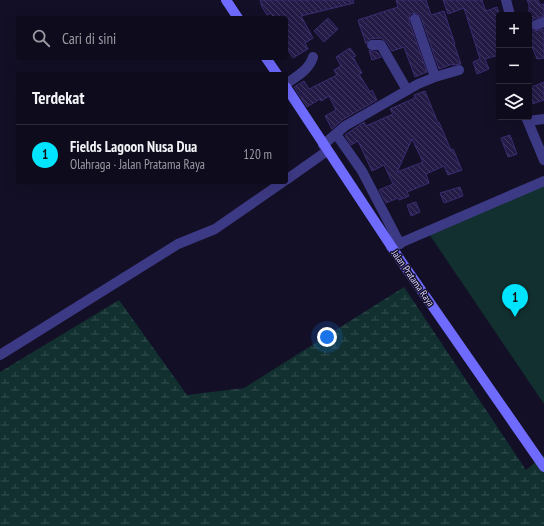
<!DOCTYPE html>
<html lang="id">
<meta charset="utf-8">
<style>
body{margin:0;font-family:"PT Sans Narrow",sans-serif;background:#1c1929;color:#f1f3f6}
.controls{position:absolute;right:12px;top:12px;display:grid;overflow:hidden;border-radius:4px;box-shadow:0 4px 16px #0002}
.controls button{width:36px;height:36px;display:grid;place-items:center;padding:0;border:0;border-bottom:1px solid #2e2b3b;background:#0e0b1c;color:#f1f3f6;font:20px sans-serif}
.you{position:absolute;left:327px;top:337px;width:14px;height:14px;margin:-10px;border:3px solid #fff;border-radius:50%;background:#1a73e8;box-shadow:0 0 0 6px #1a73e833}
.badge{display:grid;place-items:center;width:26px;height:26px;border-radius:50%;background:#00e5ff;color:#111;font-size:13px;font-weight:700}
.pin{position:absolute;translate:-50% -33px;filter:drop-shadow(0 1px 2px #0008)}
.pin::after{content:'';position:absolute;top:21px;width:14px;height:12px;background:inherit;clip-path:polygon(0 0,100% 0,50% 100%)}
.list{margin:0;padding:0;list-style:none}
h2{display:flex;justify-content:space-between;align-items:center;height:52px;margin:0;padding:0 16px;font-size:17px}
h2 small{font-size:13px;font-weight:400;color:#9b9ba3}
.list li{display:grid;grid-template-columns:26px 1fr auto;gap:12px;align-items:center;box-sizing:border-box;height:60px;padding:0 16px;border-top:1px solid #2e2b3b}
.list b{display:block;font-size:15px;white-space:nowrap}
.list p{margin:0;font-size:13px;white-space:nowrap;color:#9b9ba3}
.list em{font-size:13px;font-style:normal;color:#9b9ba3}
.icon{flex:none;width:22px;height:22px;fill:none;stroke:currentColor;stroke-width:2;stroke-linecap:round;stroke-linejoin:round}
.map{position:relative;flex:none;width:544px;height:526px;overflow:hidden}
.search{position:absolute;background:#0e0b1c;box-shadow:0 4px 16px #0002;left:16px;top:16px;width:272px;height:44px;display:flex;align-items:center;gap:10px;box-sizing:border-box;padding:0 14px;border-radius:4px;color:#9b9ba3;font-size:15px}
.panel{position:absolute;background:#0e0b1c;box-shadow:0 4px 16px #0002;left:16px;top:72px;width:272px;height:112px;border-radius:4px}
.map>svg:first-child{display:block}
.wetland{fill:url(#wetland-marsh)}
.garden{fill:#12302f}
.building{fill:url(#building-back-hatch);stroke:#3b2d73;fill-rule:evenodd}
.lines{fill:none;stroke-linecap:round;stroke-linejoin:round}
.street{stroke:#3d3a85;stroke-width:10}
.secondary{stroke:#6f6bff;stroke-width:10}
.labels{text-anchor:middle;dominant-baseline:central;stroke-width:3;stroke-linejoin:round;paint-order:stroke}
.street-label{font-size:10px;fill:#d9d4ff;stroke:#130f26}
</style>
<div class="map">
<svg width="544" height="526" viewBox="0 0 544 526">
<defs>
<pattern id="wetland-marsh" width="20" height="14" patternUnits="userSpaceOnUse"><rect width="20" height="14" fill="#12302f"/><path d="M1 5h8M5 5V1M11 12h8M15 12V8" fill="none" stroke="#344d4e"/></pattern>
<pattern id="building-back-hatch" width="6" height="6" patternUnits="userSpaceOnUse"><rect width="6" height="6" fill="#241b47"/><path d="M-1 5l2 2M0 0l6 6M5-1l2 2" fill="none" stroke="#433b63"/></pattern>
</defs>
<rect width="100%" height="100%" fill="#130f26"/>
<!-- wetland -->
<path class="wetland" d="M404,287L526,470L544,455V526H0V372L119,300L187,395L244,388Z"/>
<!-- garden -->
<path class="garden" d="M544,185V404L427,231Z"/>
<!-- building -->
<path class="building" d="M260,0H353L354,3L301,16L313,38L305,43L308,49L293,58L286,47V18H274L271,13L267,15L262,7Z
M396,0H426L431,15L444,11L455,44H454L461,64L452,65V64L439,69L421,17L417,13L410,14L409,21L427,72L415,77L404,47L392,51L386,41L381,38L369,39L366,44L358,20L398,7Z
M443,0H483L482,1L486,11L497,7L499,12V55L485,59L489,69L477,74L473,62L480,59L464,8L448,14Z
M527,0H538L540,5L544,4V16L533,19L530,24L532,30L535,31L544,29V58L537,59L531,44H529V5Z
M328,18L338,29L324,42L314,31Z
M350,48L356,56L353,57L362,73L359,74L370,92L372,90L377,100L342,120L332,129L325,116L336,110L329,96L321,101L320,99L307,107L294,87L304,81L309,89L337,75L334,70L341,66L336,57Z
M369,50L377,52L381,57L372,60Z
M544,82V100L529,105V88Z
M425,91L438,123L439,122L451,150L453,149L462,170L448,175L444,166L426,174L429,183L407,192L409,196L399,200L398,198L386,203L379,190L393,184L384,165L372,171L358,141L351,145L345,135L364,122L366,126L393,114L390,109L415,98L414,95ZM412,139L423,162L397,172Z
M510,135L517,154L508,157L501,138Z
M460,187L463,196L444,203L440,193Z
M416,202L420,212L411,216L407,205Z"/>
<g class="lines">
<!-- street -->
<path class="street" d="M506,0L510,15
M415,19L435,77
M536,25L544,22
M372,45H381L407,90
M286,84C297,76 309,70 313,57
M526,117L544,160
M528,121L544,119
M336,134L362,171L400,244
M323,145L345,126L418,84L435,77L459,70
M286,180L327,151
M391,247L544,181
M0,355L178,244L215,229L283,182"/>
<!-- secondary -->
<path class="secondary" d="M226,0L238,18
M266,58L277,74
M286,87L401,261L544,467"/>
</g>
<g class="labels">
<!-- street labels -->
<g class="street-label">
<text transform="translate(413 278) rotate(55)">Jalan Pratama Raya</text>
</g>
</g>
</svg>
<div class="controls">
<button>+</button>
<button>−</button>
<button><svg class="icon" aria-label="layers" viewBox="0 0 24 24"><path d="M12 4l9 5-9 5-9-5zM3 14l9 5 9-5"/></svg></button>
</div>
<div class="you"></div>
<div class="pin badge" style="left:515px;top:317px">1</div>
<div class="search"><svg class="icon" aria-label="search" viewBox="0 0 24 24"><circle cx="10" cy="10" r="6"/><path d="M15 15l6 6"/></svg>Cari di sini</div>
<section class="panel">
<h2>Terdekat<small></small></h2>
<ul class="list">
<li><span class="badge">1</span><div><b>Fields Lagoon Nusa Dua</b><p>Olahraga · Jalan Pratama Raya</p></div><em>120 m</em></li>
</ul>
</section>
</div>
